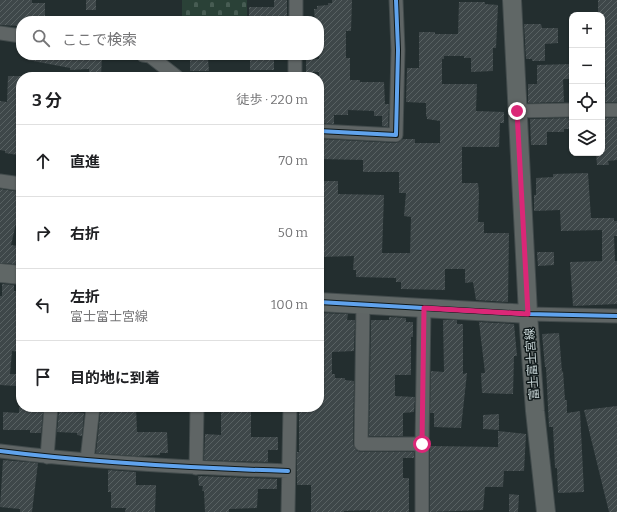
<!DOCTYPE html>
<html lang="ja">
<meta charset="utf-8">
<style>
body{margin:0;font-family:Bitter,"Noto Sans JP",serif;background:#f2f2f2;color:#202124}
.controls{position:absolute;right:12px;top:12px;display:grid;overflow:hidden;border-radius:8px;box-shadow:0 1px 3px #0004}
.controls button{width:36px;height:36px;display:grid;place-items:center;padding:0;border:0;border-bottom:1px solid #e0e0e0;background:#fff;color:#202124;font:20px sans-serif}
.stop{position:absolute;width:12px;height:12px;margin:-9px;border:3px solid #db2777;border-radius:50%;background:#fff}
.stop.end{background:#db2777;border-color:#fff;box-shadow:0 1px 4px #0008}
.list{margin:0;padding:0;list-style:none}
h2{display:flex;justify-content:space-between;align-items:center;height:52px;margin:0;padding:0 16px;font-size:17px}
h2 small{font-size:13px;font-weight:400;color:#757577}
.list li{display:grid;grid-template-columns:26px 1fr auto;gap:12px;align-items:center;box-sizing:border-box;height:72px;padding:0 16px;border-top:1px solid #e0e0e0}
.list b{display:block;font-size:15px;white-space:nowrap}
.list p{margin:0;font-size:13px;white-space:nowrap;color:#757577}
.list em{font-size:13px;font-style:normal;color:#757577}
.icon{flex:none;width:22px;height:22px;fill:none;stroke:currentColor;stroke-width:2;stroke-linecap:round;stroke-linejoin:round}
.map{position:relative;flex:none;width:617px;height:512px;overflow:hidden}
.search{position:absolute;background:#fff;box-shadow:0 1px 3px #0004;left:16px;top:16px;width:308px;height:44px;display:flex;align-items:center;gap:10px;box-sizing:border-box;padding:0 14px;border-radius:16px;color:#757577;font-size:15px}
.panel{position:absolute;background:#fff;box-shadow:0 1px 3px #0004;left:16px;top:72px;width:308px;height:340px;border-radius:16px}
.map>svg:first-child{display:block}
.cemetery{fill:url(#cemetery-stones)}
.building{fill:url(#building-hatch)}
.lines{fill:none;stroke-linecap:round;stroke-linejoin:round}
.street-casing{stroke:#424b4c;stroke-width:15}
.secondary-casing{stroke:#424b4c;stroke-width:20}
.street{stroke:#5f6565;stroke-width:13}
.secondary{stroke:#606766;stroke-width:18}
.cycleway-casing{stroke:#0f1819;stroke-width:6}
.cycleway{stroke:#60a3ed;stroke-width:4}
.route{stroke:#db2777;stroke-width:5}
.labels{text-anchor:middle;dominant-baseline:central;stroke-width:3;stroke-linejoin:round;paint-order:stroke}
.street-label{font-size:12px;fill:#c8d5d6;stroke:#0f1819}
</style>
<div class="map">
<svg width="617" height="512" viewBox="0 0 617 512">
<defs>
<pattern id="cemetery-stones" width="16" height="16" patternUnits="userSpaceOnUse"><rect width="16" height="16" fill="#2a4137"/><path d="M2 7V4a2 2 0 0 1 4 0v3zM10 15v-3a2 2 0 0 1 4 0v3z" fill="#475c53"/></pattern>
<pattern id="building-hatch" width="6" height="6" patternUnits="userSpaceOnUse"><rect width="6" height="6" fill="#3e4749"/><path d="M-1 1l2-2M0 6l6-6M5 7l2-2" fill="none" stroke="#586162"/></pattern>
</defs>
<rect width="100%" height="100%" fill="#232e2f"/>
<!-- cemetery -->
<path class="cemetery" d="M182,0H247V21H182Z
M183,55H246V56L183,57Z"/>
<!-- building -->
<path class="building" d="M0,0H32V3H45V21H21V26L0,25Z
M86,0H96V10H86Z
M274,0H287V20H249V7H274Z
M332,0H352L351,31H346V58H350V80H360V82H384L385,104H389L388,127L382,126V116H374V111L348,110V115H334V124L319,123V72H306V59H319V21H315L314,9H317V6L328,5V3H332Z
M598,0H617V102H602V87H606L605,63H602V15H598Z
M459,2H485V4L498,5L496,48H493V71L471,72V58H464V56H444V59H442V84H477L476,111L504,112V123H500L499,147H462V183H478L479,193L478,222H484V233H509L508,302L476,300L473,282L465,283V269H445V290L401,289V282H396V278L356,277V270H353L354,256L319,257L320,181H338V194L384,195L382,253H410L411,217L404,216L406,193H399V172H363V160L319,159V139L396,143L399,142L403,139H415V143H440V121L427,119V117L426,116V103L406,102L407,68H419V32H435V34H458Z
M524,24H541L542,28H558V43L545,44V61H532V59H526Z
M28,55H102L101,77H89V69L70,70V68L28,60Z
M250,58H274V70H250Z
M208,59L209,71H190V60Z
M572,64V79H564L563,80L564,102L528,103V84H537V65Z
M8,76H21V126L18,155L5,153V151L0,150V101L7,102Z
M572,118V129H564V132H547V145H531L530,119Z
M602,118H617V160L608,161L609,165H597L596,153H604L602,148Z
M588,173L591,218H614V221H617V236H614L615,261H617V304L573,306L570,262L602,261V230L561,231L560,210L534,211V195H536V178L553,177V174Z
M0,189L21,192V202L11,245L19,246L17,264L0,263Z
M537,252H554V265L538,266Z
M2,284L14,285V291H21V352L12,351L10,374H17L16,386L0,385V296H2Z
M319,313L348,314L347,320H355L354,351L332,352V374H335V378H345V380L354,381L353,444L357,451L361,452H414V458H403V478H409V512H370V510L344,511V512H311V485H297V452H299V407H319Z
M389,317L406,318V322H413V337H411V375H395V396L415,397L414,412L403,413V436H369L371,320H389Z
M443,320H457V324H463V374L467,373L461,428L434,427V413H430L431,371L444,372Z
M479,322L514,324L517,356H514L513,394L482,393L481,373H485Z
M559,333L562,372L563,371L565,400H567V413L580,411L584,492L558,493L557,468H555L553,427H549L546,367H545L542,334Z
M617,406V512H609L584,410Z
M19,407H38L37,411H43L41,433H30V430H3V412L19,413Z
M101,407H136L137,432H167L168,453H160V455L136,456L96,453Z
M221,408H251V437H278V450H268V462L204,460L205,434L221,435Z
M59,411L84,413L82,436L77,435V433L57,432Z
M499,414V430L483,429V415Z
M498,431L526,434L524,471H504L503,487H485L483,510L430,512V446L498,447Z
M3,460L38,463L32,512H20V509L0,507Z
M108,470L136,472V485H156L155,512H125L126,508H111V492H108Z
M198,476L277,479V489H258L257,508L229,509V512H205L204,491H202L203,486H199Z
M509,494L519,495L518,512H509Z"/>
<g class="lines">
<defs>
<path id="street" d="M296,21V0
M0,33L21,36
M143,55L150,56L177,77
M295,77V55
M602,110H617
M517,111L572,110
M319,131L396,135L398,50L396,0
M0,181L21,184
M363,305L361,444H422
M528,314L617,316
M0,451C95,463 192,468 288,471
M47,457L51,407
M87,460L93,407
M196,468L197,407
M288,512L290,407
M422,512V444L424,308"/>
<path id="secondary" d="M512,0L528,314L535,411L546,512
M0,273L21,275
M319,302L528,314"/>
</defs>
<!-- street casing -->
<use href="#street" class="street-casing"/>
<!-- secondary casing -->
<use href="#secondary" class="secondary-casing"/>
<!-- street -->
<use href="#street" class="street"/>
<!-- secondary -->
<use href="#secondary" class="secondary"/>
<defs>
<path id="cycleway" d="M319,131L396,135L398,50L396,0
M319,302L528,314L617,316
M0,451C95,463 192,468 288,471"/>
</defs>
<!-- cycleway casing -->
<use href="#cycleway" class="cycleway-casing"/>
<!-- cycleway -->
<use href="#cycleway" class="cycleway"/>
</g>
<g class="lines">
<!-- route -->
<path class="route" d="M422,444L424,308L528,314L517,111"/>
</g>
<g class="labels">
<!-- street labels -->
<g class="street-label">
<text transform="translate(532 364) rotate(-94)">富士富士宮線</text>
</g>
</g>
</svg>
<div class="controls">
<button>+</button>
<button>−</button>
<button><svg class="icon" aria-label="locate" viewBox="0 0 24 24"><circle cx="12" cy="12" r="6"/><path d="M12 2v4M12 18v4M2 12h4M18 12h4"/></svg></button>
<button><svg class="icon" aria-label="layers" viewBox="0 0 24 24"><path d="M12 4l9 5-9 5-9-5zM3 14l9 5 9-5"/></svg></button>
</div>
<div class="stop" style="left:422px;top:444px"></div>
<div class="stop end" style="left:517px;top:111px"></div>
<div class="search"><svg class="icon" aria-label="search" viewBox="0 0 24 24"><circle cx="10" cy="10" r="6"/><path d="M15 15l6 6"/></svg>ここで検索</div>
<section class="panel">
<h2>3 分<small>徒歩 · 220 m</small></h2>
<ul class="list">
<li><svg class="icon" aria-label="ahead" viewBox="0 0 24 24"><path d="M12 20V5M6 11l6-6 6 6"/></svg><div><b>直進</b></div><em>70 m</em></li>
<li><svg class="icon" aria-label="right" viewBox="0 0 24 24"><path d="M7 20v-9h11M14 6l5 5-5 5"/></svg><div><b>右折</b></div><em>50 m</em></li>
<li><svg class="icon" aria-label="left" viewBox="0 0 24 24"><path d="M17 20v-9H6M10 6l-5 5 5 5"/></svg><div><b>左折</b><p>富士富士宮線</p></div><em>100 m</em></li>
<li><svg class="icon" aria-label="arrive" viewBox="0 0 24 24"><path d="M6 21V4h12l-3 4 3 4H6"/></svg><div><b>目的地に到着</b></div></li>
</ul>
</section>
</div>
